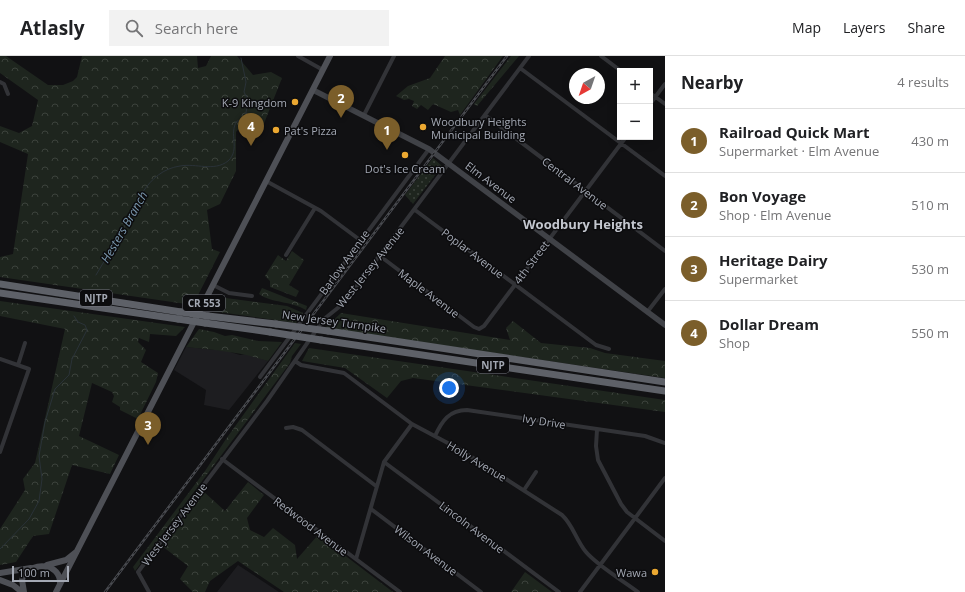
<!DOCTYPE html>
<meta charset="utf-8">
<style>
body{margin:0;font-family:"Open Sans",sans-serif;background:#f2f2f2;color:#202124}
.controls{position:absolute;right:12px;top:12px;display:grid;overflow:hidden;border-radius:0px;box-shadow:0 2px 10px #0003}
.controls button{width:36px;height:36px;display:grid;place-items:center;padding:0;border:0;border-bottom:1px solid #e0e0e0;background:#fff;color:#202124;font:20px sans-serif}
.compass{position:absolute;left:569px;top:12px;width:36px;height:36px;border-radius:50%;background:#fff;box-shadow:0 2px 10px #0003;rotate:220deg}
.scale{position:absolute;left:12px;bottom:10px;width:57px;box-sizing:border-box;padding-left:4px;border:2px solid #a3a8b3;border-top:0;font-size:11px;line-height:14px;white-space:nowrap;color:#a3a8b3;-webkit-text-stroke:3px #0c0c0e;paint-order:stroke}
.you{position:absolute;left:449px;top:332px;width:14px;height:14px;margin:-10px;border:3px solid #fff;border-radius:50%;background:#1a73e8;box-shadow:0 0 0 6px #1a73e833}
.badge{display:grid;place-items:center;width:26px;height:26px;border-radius:50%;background:#7b5e2a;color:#fff;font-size:13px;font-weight:700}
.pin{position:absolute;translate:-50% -33px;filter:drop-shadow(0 1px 2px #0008)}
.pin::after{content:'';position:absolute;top:21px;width:14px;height:12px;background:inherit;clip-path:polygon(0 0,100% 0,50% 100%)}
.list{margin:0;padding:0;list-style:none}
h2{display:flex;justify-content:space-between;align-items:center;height:52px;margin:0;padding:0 16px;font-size:17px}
h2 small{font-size:13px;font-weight:400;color:#757577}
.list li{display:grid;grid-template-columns:26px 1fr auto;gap:12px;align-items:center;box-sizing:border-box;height:64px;padding:0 16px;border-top:1px solid #e0e0e0}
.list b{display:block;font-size:15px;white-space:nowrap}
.list p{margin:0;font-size:13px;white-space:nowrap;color:#757577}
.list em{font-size:13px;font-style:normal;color:#757577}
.icon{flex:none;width:22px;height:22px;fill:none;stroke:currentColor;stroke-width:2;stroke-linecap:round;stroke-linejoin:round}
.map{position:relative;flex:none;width:665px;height:536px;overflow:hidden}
header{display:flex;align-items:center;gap:24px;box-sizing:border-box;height:56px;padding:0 20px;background:#fff;border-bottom:1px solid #e0e0e0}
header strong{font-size:19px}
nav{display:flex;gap:22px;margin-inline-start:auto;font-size:14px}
.search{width:280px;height:36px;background:#f2f2f2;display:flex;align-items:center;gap:10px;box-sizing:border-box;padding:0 14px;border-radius:0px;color:#757577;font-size:15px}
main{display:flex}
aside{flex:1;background:#fff}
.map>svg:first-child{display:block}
.built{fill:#1d1d20}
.forest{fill:url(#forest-crowns)}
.park{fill:url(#park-dots)}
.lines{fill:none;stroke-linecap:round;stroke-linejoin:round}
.stream{stroke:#2a3238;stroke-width:1}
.street{stroke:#323337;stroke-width:4}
.secondary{stroke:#404247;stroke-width:5.5}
.primary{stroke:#4e5056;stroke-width:6}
.highway{stroke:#5e6168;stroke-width:7}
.rail-casing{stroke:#494b50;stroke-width:2.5}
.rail{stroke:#0c0c0e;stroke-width:1;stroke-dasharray:3;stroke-linecap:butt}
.highway-bridge{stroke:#5e6168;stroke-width:7}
.poi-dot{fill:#eba831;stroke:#0c0c0e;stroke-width:1.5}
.labels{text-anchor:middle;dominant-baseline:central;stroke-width:3;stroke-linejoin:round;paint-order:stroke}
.shield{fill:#0c0c0e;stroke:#767982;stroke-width:1}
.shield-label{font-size:10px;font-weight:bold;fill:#a3a8b3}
.poi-label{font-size:11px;fill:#a3a8b3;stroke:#0c0c0e;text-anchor:end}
.street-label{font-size:11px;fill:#a3a8b3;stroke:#0c0c0e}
.water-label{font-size:12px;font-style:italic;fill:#7a97ad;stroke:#0c0c0e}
.quarter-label{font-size:13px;font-weight:bold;fill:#c4c7cf;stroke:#0c0c0e}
</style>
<header>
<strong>Atlasly</strong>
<div class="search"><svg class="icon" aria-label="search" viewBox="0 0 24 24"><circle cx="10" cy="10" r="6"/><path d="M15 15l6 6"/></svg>Search here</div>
<nav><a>Map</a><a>Layers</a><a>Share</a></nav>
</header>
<main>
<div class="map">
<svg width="665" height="536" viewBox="0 0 665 536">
<defs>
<pattern id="forest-crowns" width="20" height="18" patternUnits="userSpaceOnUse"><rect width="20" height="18" fill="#1e251e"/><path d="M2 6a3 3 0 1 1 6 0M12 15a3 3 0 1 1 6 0" fill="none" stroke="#3c423c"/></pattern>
<pattern id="park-dots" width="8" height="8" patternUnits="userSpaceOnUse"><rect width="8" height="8" fill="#1e251e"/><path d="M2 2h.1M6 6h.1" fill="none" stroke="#3c423c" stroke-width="1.8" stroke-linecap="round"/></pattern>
</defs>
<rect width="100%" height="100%" fill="#111113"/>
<!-- built -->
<path class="built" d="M186,291L227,295L240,299L247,298L268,305L229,354L204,349L206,334L174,314Z
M238,509L279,536H217Z"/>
<!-- forest -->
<path class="forest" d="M0,0H6L48,29H63L73,25L77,21L82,0H197L198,12L206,10L211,0H237L253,19L271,16L282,22L261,75L240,71L236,76V115L220,148L207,154L212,193L220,196L193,249L0,221V201L13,198L28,98L0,86V70L19,77L32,70L38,44L0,17Z
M445,0H503L460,59L458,54L451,56L433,48L428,54L421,49L417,53L412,50L414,45L409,43L404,44L396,40L408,30L430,22Z
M511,0H519L477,50L474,48Z
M292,195L304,204L289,229L299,235L296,241L270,231V225L265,220L278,199L286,205Z
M262,232L307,250L306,254C291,245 271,247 259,238Z
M218,241L287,250L303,257L296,267L205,254L212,242Z
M0,245L185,271L176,280L150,278L149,286L139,282L138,286L146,294L141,306L158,317L156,326L138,363L120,354V351L112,346L114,340L112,336L92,327L79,380L119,399L110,418L72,409L49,478L33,480L16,506L0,509V473L25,434L23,423L35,407L65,273L0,260Z
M341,257L510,284L506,272L513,265L541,287L590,292L605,297L665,305V322L325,272Z
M199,273L214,276L225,280L232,279L258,285L282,286L268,305C241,296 215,294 186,291Z
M295,287L301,288L292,300L290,307L135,515L133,511L205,415L226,383Z
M309,292L665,344V356L413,322L401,325L387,342L345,312L302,305Z
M248,426L264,439L247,462L250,474L264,481L273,472L295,489L297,503L318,479L393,536H284L238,505L210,525L205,536H193L180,523L188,510L162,490L203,435L225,455Z
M525,516L552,536H511Z"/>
<!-- park -->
<path class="park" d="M433,102L442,110L413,148L405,139Z"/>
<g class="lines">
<!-- stream -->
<path class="stream" d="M96,219C104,205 113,191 121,177C135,151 146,115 180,110C196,107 214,116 228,105C241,93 228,78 237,65H244L245,63L248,44L244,36L246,26L241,2
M0,493L29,463L39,445L42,423L39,400L45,366L55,333L69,319L72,303L87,274L85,269L78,266L74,260"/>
<!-- street -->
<path class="street" d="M298,0L323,14
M601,0L621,15
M520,12L665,120
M0,26L4,28L8,38
M650,37L665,48
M650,48L665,28
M364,59L394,0
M485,59L665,195
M266,125L321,155L360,184
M415,154L596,289L609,293
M286,199L315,152
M380,200L474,271L479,273L484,270L626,81
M213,229L229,237L252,240
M648,255L665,233
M0,303L29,313L0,396
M295,305L301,309L344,317L412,368L459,393L562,459C573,469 576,484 586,496C598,510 622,524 638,536
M18,309L25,287
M260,321L429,93
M286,372L293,371L302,374L376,430
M597,374L596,390L598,404L621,448L627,456L665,485
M435,380C442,365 449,354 467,354L645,380L665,387
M222,403L400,536
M384,406L559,536
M524,434L536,416
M371,453L481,536
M356,503L384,406L412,368
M149,536L138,516L267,345L324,263L344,247L529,0
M580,536L665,422"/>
<!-- secondary -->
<path class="secondary" d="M313,34L429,93L665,269"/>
<!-- primary -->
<path class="primary" d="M47,509L66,504L76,496
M0,517L31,512
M0,524L13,529L22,536
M24,536L22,524L23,520C33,505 61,507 60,528
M56,536L330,0"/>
<!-- highway -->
<path class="highway" d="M0,228L181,256
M0,237L178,263
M208,260L276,268
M205,267L270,276
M328,275L665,326
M321,284L665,335"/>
<defs>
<path id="rail" d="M105,536L507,0"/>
</defs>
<!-- rail casing -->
<use href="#rail" class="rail-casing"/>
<!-- rail -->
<use href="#rail" class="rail"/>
<!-- highway-bridge -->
<path class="highway-bridge" d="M181,256L208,260
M178,263L205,267
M276,268L328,275
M270,276L321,284"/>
</g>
<!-- markers -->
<g class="poi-dot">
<circle cx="295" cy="46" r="4"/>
<circle cx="423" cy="71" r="4"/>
<circle cx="276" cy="74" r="4"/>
<circle cx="405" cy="99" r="4"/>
<circle cx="655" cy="516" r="4"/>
</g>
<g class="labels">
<!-- shield labels -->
<g class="shield">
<rect x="80" y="234" width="32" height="16" rx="3"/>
<rect x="183" y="239" width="42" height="16" rx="3"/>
<rect x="477" y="301" width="32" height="16" rx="3"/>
</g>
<g class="shield-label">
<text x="96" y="242">NJTP</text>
<text x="204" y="247">CR 553</text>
<text x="493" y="309">NJTP</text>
</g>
<!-- poi labels -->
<g class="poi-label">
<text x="287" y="46">K-9 Kingdom</text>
<text x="431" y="65" text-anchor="start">Woodbury Heights<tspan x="431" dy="13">Municipal Building</tspan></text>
<text x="284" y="74" text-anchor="start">Pat's Pizza</text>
<text x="405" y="112" text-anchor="middle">Dot's Ice Cream</text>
<text x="647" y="516">Wawa</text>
</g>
<!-- street labels -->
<g class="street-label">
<text transform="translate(491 126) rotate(37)">Elm Avenue</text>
<text transform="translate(575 127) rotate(37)">Central Avenue</text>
<text transform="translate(473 197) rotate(37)">Poplar Avenue</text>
<text transform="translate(344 206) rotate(-54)">Barlow Avenue</text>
<text transform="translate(531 206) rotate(-53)">4th Street</text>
<text transform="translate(370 211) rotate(-51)">West Jersey Avenue</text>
<text transform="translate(429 237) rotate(37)">Maple Avenue</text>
<text transform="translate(334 265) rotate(8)">New Jersey Turnpike</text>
<text transform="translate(544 365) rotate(9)">Ivy Drive</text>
<text transform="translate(477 405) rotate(31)">Holly Avenue</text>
<text transform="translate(174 468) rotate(-53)">West Jersey Avenue</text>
<text transform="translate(311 470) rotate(37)">Redwood Avenue</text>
<text transform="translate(472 471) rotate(37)">Lincoln Avenue</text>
<text transform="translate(426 494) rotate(37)">Wilson Avenue</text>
</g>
<!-- water labels -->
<g class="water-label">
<text transform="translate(124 171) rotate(-60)">Hesters Branch</text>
</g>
<!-- quarter labels -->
<g class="quarter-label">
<text x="583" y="168">Woodbury Heights</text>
</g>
</g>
</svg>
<div class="controls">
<button>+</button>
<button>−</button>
</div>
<svg class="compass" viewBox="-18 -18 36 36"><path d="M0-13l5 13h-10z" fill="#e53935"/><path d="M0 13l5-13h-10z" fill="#757577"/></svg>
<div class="scale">100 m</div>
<div class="you"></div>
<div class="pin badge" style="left:387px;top:94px">1</div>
<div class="pin badge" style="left:341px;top:62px">2</div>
<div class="pin badge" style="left:148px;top:389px">3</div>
<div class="pin badge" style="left:251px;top:90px">4</div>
</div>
<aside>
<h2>Nearby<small>4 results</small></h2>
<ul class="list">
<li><span class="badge">1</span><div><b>Railroad Quick Mart</b><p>Supermarket · Elm Avenue</p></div><em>430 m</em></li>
<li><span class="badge">2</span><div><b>Bon Voyage</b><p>Shop · Elm Avenue</p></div><em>510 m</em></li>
<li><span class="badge">3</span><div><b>Heritage Dairy</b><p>Supermarket</p></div><em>530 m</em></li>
<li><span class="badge">4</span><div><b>Dollar Dream</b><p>Shop</p></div><em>550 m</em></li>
</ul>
</aside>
</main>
